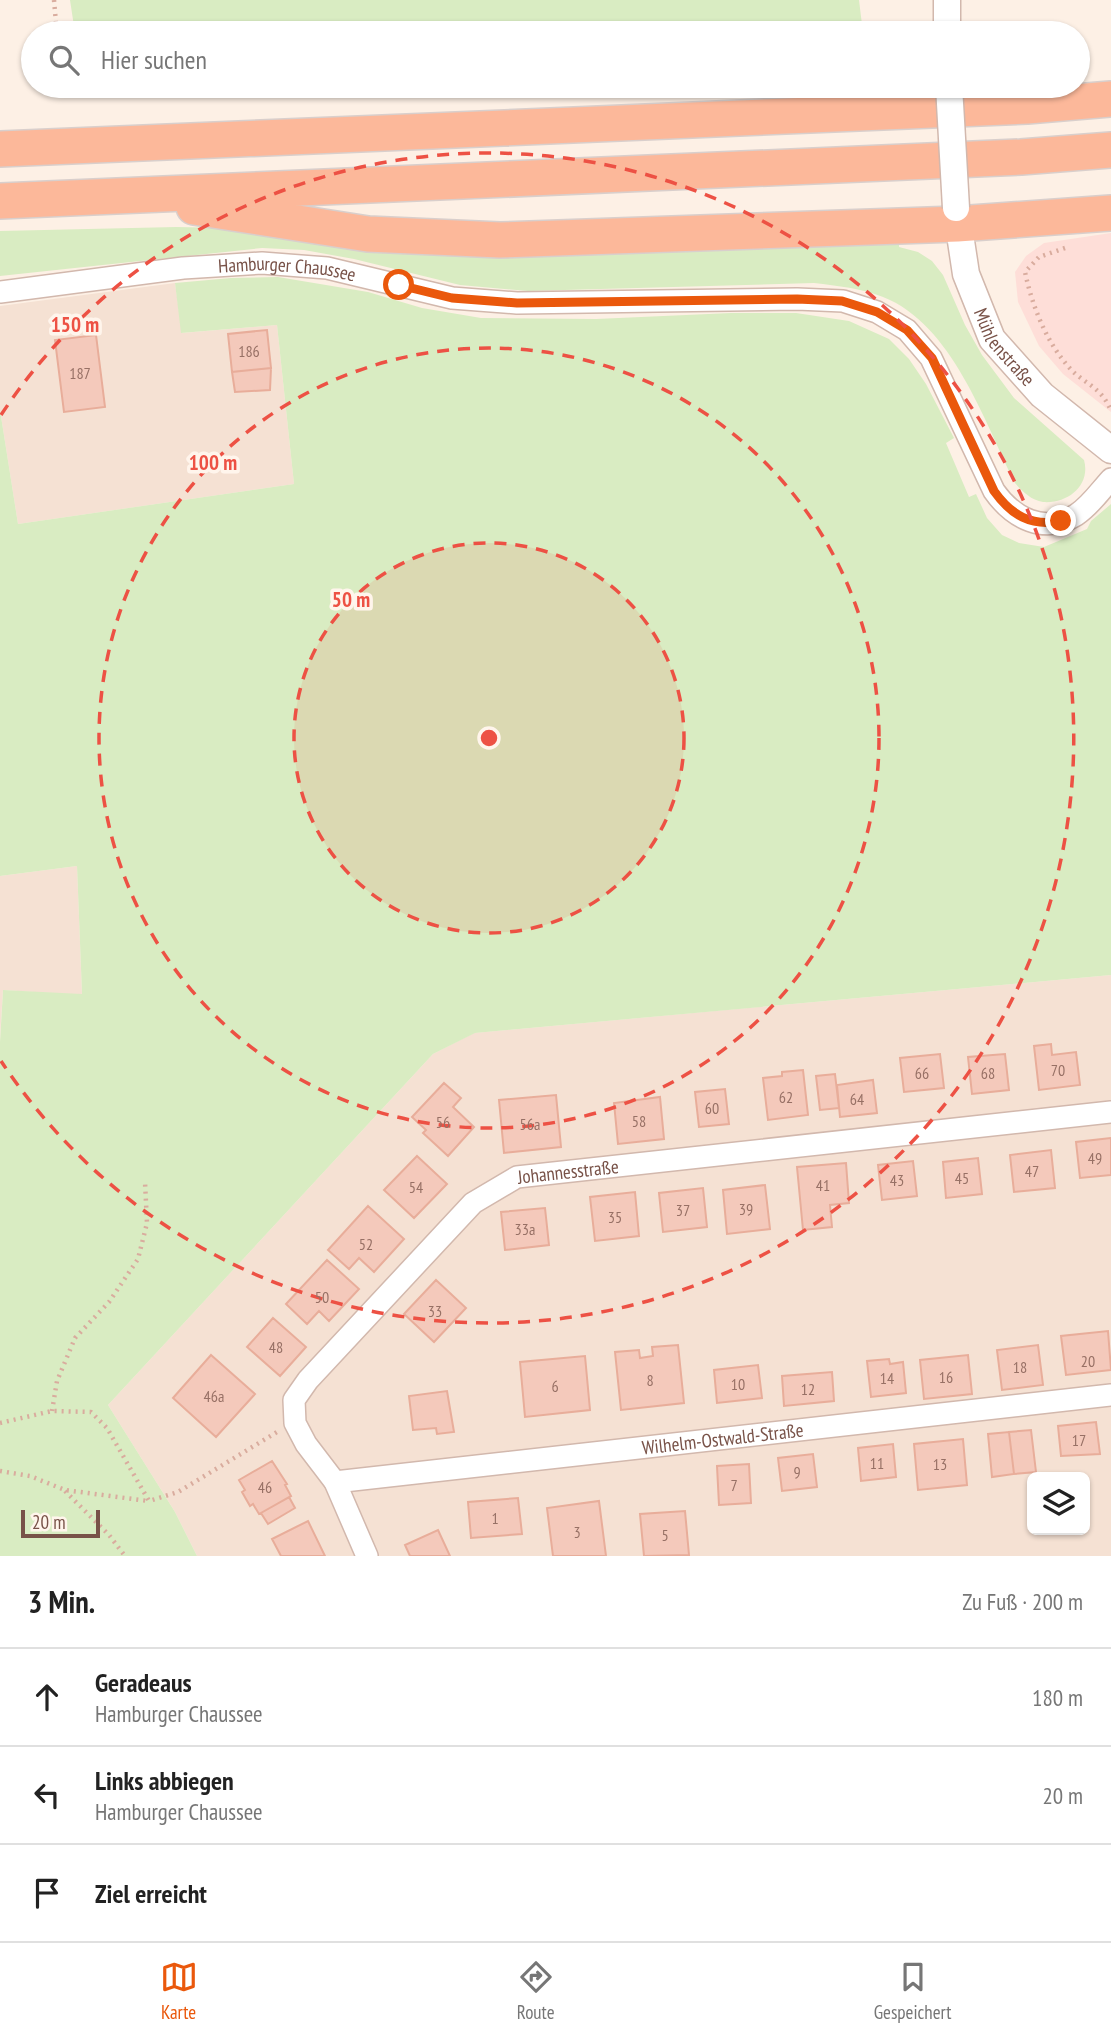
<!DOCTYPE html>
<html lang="de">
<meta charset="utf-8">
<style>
body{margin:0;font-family:"PT Sans Narrow",sans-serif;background:#f2f2f2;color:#222}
.controls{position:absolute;right:21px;bottom:21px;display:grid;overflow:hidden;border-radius:10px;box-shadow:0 2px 5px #0004}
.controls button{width:63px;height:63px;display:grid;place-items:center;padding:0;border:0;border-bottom:2px solid #e0e0e0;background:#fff;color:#222;font:35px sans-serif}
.scale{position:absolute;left:21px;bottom:18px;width:79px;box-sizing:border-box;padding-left:7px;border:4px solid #785248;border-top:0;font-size:19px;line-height:24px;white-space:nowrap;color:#785248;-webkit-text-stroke:5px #fff5ec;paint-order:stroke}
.stop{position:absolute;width:21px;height:21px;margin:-16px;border:5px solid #ea580c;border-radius:50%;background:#fff}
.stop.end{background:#ea580c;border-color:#fff;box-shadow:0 2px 7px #0008}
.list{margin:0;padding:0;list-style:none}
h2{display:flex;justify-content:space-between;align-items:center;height:91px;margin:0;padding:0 28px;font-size:30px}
h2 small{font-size:23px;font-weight:400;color:#767676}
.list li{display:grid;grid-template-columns:46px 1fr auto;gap:21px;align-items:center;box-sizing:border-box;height:98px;padding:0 28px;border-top:2px solid #e0e0e0}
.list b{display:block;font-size:26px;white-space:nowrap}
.list p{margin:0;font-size:23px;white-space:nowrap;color:#767676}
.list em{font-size:23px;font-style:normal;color:#767676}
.icon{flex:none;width:38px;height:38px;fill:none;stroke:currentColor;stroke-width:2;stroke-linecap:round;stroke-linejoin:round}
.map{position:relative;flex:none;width:1111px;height:1556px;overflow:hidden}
.search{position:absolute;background:#fff;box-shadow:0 2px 5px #0004;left:21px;right:21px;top:21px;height:77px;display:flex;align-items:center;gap:18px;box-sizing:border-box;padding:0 24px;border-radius:38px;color:#767676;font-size:26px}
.sheet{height:385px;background:#fff}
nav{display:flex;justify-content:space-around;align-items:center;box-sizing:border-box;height:98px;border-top:2px solid #e0e0e0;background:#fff;font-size:19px;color:#767676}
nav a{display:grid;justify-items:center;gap:4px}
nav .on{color:#ea580c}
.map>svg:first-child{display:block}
.residential{fill:#f5e1d3;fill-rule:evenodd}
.commercial{fill:#feded8}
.green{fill:#d9ecc2}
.building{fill:#f4c9bb;stroke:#e8ad9a;stroke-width:2}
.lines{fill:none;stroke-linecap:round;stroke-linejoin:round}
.minor-casing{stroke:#d2b8ad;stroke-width:24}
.tertiary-casing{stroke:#d2b8ad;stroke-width:29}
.trunk-casing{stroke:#d9cfcc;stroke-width:38}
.path{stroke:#d9ac9e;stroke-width:4.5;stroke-dasharray:2 5;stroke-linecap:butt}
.minor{stroke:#fff;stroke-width:21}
.tertiary{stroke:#fff;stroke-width:26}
.trunk{stroke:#fcb89a;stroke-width:35}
.tertiary-bridge-casing{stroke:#d2b8ad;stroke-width:29;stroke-linecap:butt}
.tertiary-bridge{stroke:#fff;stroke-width:26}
.route{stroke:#ea580c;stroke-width:9}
.ring{fill:none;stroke:#ed5144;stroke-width:3.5;stroke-dasharray:12 9}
.labels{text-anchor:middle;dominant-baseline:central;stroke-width:7;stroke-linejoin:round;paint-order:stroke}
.number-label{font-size:16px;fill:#977065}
.street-label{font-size:19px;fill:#785248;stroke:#fff5ec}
.centre{fill:#ed5144;stroke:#fff5ec;stroke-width:3.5}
.ring-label{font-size:21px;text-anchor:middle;font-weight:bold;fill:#ed5144;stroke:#fff5ec;stroke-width:7;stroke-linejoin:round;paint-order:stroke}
</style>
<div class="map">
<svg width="1111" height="1556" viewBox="0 0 1111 1556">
<rect width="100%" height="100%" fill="#fdf0e5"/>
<!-- residential -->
<path class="residential" d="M175,283L182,333L277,325L294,484L18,524L0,410V306Z
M77,866L82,995L3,990L0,1037V876Z
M1111,975V1556H197L175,1512L108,1405L433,1054L474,1033ZM1032,1477H1085V1530H1032Z"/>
<!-- commercial -->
<path class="commercial" d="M1111,233V412L1063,374L1039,346L1018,302L1015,272L1026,256L1044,243Z"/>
<!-- green -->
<path class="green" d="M70,0H859L863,33H75Z
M176,227L899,240V247L918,252L932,261L943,275L965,325L982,355L1014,398L1084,460C1091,485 1068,504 1043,502C1031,500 1022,491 1015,483C984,421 952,324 883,297C861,288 838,286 814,283L528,291L460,285L354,259L304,250L262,248L0,276V231Z
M278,277L368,292L422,308L481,318L596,319L731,313H796L849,321L889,339L909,359L926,384L954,438L946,443L969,497L976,494L987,518L1002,535L1019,543L1044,547L1087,529L1091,521L1111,504V975L475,1033L433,1054L108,1405L175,1512L197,1556H0V1042L3,990L82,994L77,866L0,876V410L18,524L294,484L277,325L181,333L175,283L231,278Z"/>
<!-- building -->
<path class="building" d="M267,330L271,368L232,372L228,334Z
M96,335L105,407L64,412L55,340Z
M271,368L270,390L235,392L232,372Z
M1051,1044L1052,1055L1076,1052L1080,1085L1039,1090L1034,1046Z
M940,1054L944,1088L904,1092L900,1058Z
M1005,1054L1009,1090L972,1094L968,1057Z
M803,1070L808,1115L768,1120L763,1078L782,1076V1072Z
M835,1074L839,1108L820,1110L816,1076Z
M873,1080L877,1113L840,1117L837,1085Z
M444,1083L461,1098L453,1107L474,1127L448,1156L423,1133L426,1130L412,1117Z
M725,1089L729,1124L699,1127L695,1092Z
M556,1095L561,1147L504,1153L499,1100Z
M660,1097L664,1139L618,1144L614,1103Z
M1111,1138V1175L1080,1178L1076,1142Z
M1051,1150L1055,1188L1014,1192L1010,1155Z
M417,1156L447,1184L414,1218L384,1190Z
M978,1158L982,1194L946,1198L943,1162Z
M913,1161L917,1196L882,1200L878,1165Z
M846,1163L849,1203L830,1205L832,1227L803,1230L797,1167Z
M765,1185L770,1229L727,1234L723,1190Z
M703,1188L707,1227L663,1232L659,1193Z
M635,1192L639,1236L595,1241L590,1197Z
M368,1206L404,1239L374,1272L359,1258L349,1269L328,1250Z
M545,1208L549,1245L505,1250L501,1212Z
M327,1260L359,1289L329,1321L319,1311L307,1324L286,1304Z
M436,1280L466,1308L434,1342L404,1314Z
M273,1318L306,1347L280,1376L247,1347Z
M1108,1331L1111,1370L1066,1375L1061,1336Z
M678,1345L684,1403L621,1410L615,1352L639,1350L640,1358L653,1356L652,1347Z
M1038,1345L1043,1385L1002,1390L997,1350Z
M211,1355L255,1394L216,1437L173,1398Z
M968,1355L972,1394L924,1399L920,1360Z
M585,1356L590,1410L525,1417L520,1362Z
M889,1359L890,1364L903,1362L906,1393L871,1397L867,1361Z
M758,1365L762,1398L717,1403L714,1370Z
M832,1372L834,1401L784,1406L782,1376Z
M447,1391L454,1432L437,1434L436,1428L413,1430L409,1396Z
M1096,1422L1100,1454L1061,1456L1058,1426Z
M1031,1430L1036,1472L1014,1474L1009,1432Z
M1009,1432L1014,1474L992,1477L988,1434Z
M963,1439L967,1485L918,1490L914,1444Z
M893,1444L896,1477L861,1481L858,1448Z
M813,1454L817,1487L782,1491L778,1458Z
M272,1461L287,1484L285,1485L291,1496L259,1514L253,1504L250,1506L242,1492L245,1490L239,1480Z
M749,1464L751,1503L719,1505L717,1466Z
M289,1497L295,1508L268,1524L261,1513Z
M518,1498L522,1534L471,1538L468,1502Z
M599,1501L606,1556H553L547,1508Z
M685,1511L689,1555L644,1556L640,1514Z
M308,1521L325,1556H281L272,1539Z
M438,1530L450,1556H410L405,1545Z"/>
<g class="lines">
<defs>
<g id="minor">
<path id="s1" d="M0,292L183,268L262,263L327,268L452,298L517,303L797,299L843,301L877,312L907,330L931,358L994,491C1013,518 1044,535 1076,515C1090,506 1100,491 1111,479"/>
<path id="s2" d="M335,1482L1111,1395"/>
<path id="s3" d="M367,1556L335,1482L306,1444L295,1423L294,1400L308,1380L473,1203L517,1177L1111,1112"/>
</g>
<g id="tertiary">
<path d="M947,0V33"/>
<path id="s4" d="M956,208L966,274L992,339L1042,395L1111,450"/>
</g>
<path id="trunk" d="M0,149L1027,106L1111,99
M0,201L1021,157L1111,150
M194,207L368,234L500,240L957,224L1111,213"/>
</defs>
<!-- minor casing -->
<use href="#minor" class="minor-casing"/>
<!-- tertiary casing -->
<use href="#tertiary" class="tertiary-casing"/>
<!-- trunk casing -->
<use href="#trunk" class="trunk-casing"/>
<!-- path -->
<path class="path" d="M54,0L56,23
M1065,248L1039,257L1025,272C1032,305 1045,339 1067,365C1082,384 1101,385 1111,411
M52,1411L57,1381L75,1338L109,1302L138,1259L147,1223L145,1182
M0,1423L52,1411L91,1412L107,1428L149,1501L178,1492L277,1432
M0,1471L30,1476L65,1490L148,1501
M65,1491L109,1535L125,1556"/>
<!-- minor -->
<use href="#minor" class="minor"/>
<!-- tertiary -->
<use href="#tertiary" class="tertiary"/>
<!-- trunk -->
<use href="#trunk" class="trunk"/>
<defs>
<path id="tertiary-bridge" d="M949,86L956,208"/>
</defs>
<!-- tertiary-bridge casing -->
<use href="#tertiary-bridge" class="tertiary-bridge-casing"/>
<!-- tertiary-bridge -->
<use href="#tertiary-bridge" class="tertiary-bridge"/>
</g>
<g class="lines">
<!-- route -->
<path class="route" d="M399,285L452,298L517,303L797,299L842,301L877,312L907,330L932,358L994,491C1011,515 1031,527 1061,521"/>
</g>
<!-- distance rings -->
<circle cx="489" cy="738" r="195" fill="#ed5144" fill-opacity=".12"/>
<g class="ring">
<circle cx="489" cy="738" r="195"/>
<circle cx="489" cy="738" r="390"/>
<path d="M1 415A585 585 0 1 1 1 1061"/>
</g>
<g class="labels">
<!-- number labels -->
<g class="number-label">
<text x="249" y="351">186</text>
<text x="80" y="373">187</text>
<text x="1058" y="1070">70</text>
<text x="922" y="1073">66</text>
<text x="988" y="1073">68</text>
<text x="786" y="1097">62</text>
<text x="857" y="1099">64</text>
<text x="712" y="1108">60</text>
<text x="639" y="1121">58</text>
<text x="443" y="1122">56</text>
<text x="530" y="1124">56a</text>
<text x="1095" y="1158">49</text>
<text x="1032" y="1171">47</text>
<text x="962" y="1178">45</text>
<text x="897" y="1180">43</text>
<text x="823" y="1185">41</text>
<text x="416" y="1187">54</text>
<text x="746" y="1209">39</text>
<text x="683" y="1210">37</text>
<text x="615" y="1217">35</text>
<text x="525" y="1229">33a</text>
<text x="366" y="1244">52</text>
<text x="322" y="1297">50</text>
<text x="435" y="1311">33</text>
<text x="276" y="1347">48</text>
<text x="1088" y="1361">20</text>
<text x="1020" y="1367">18</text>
<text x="946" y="1377">16</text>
<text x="887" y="1378">14</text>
<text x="650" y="1380">8</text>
<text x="738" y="1384">10</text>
<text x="555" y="1386">6</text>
<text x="808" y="1389">12</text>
<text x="214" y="1396">46a</text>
<text x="1079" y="1440">17</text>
<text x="877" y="1463">11</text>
<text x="940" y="1464">13</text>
<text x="797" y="1472">9</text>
<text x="734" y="1485">7</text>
<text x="265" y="1487">46</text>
<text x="495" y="1518">1</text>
<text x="577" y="1532">3</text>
<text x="665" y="1535">5</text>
</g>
<!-- street labels -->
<g class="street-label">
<text stroke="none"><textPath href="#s1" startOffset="289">Hamburger Chaussee</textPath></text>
<text stroke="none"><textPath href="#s4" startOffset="150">Mühlenstraße</textPath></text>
<text stroke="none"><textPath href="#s3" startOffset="544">Johannesstraße</textPath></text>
<text stroke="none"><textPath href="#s2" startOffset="390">Wilhelm-Ostwald-Straße</textPath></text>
</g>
</g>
<circle cx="489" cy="738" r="10" class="centre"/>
<g class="ring-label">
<text x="75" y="332">150 m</text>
<text x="213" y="470">100 m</text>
<text x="351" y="607">50 m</text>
</g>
</svg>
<div class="controls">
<button><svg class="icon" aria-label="layers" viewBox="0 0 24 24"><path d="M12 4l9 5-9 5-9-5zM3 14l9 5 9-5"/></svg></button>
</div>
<div class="scale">20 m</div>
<div class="stop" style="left:399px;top:285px"></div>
<div class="stop end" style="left:1061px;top:521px"></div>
<div class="search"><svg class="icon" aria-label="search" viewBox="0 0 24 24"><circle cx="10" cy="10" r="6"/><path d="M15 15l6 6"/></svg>Hier suchen</div>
</div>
<section class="sheet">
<h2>3 Min.<small>Zu Fuß · 200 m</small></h2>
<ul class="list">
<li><svg class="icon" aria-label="ahead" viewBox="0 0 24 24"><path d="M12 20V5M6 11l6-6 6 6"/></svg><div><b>Geradeaus</b><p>Hamburger Chaussee</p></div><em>180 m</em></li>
<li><svg class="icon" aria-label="left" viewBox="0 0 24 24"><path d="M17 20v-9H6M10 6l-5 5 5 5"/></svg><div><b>Links abbiegen</b><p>Hamburger Chaussee</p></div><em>20 m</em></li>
<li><svg class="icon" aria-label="arrive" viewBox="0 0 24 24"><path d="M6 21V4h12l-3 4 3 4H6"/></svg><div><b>Ziel erreicht</b></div></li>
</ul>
</section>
<nav>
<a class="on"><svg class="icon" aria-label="map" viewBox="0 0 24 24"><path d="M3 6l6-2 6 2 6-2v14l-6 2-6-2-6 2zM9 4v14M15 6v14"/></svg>Karte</a>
<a><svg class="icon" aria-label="directions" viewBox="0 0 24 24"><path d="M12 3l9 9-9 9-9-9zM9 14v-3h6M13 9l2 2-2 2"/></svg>Route</a>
<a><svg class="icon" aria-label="saved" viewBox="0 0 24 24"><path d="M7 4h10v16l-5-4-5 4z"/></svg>Gespeichert</a>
</nav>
